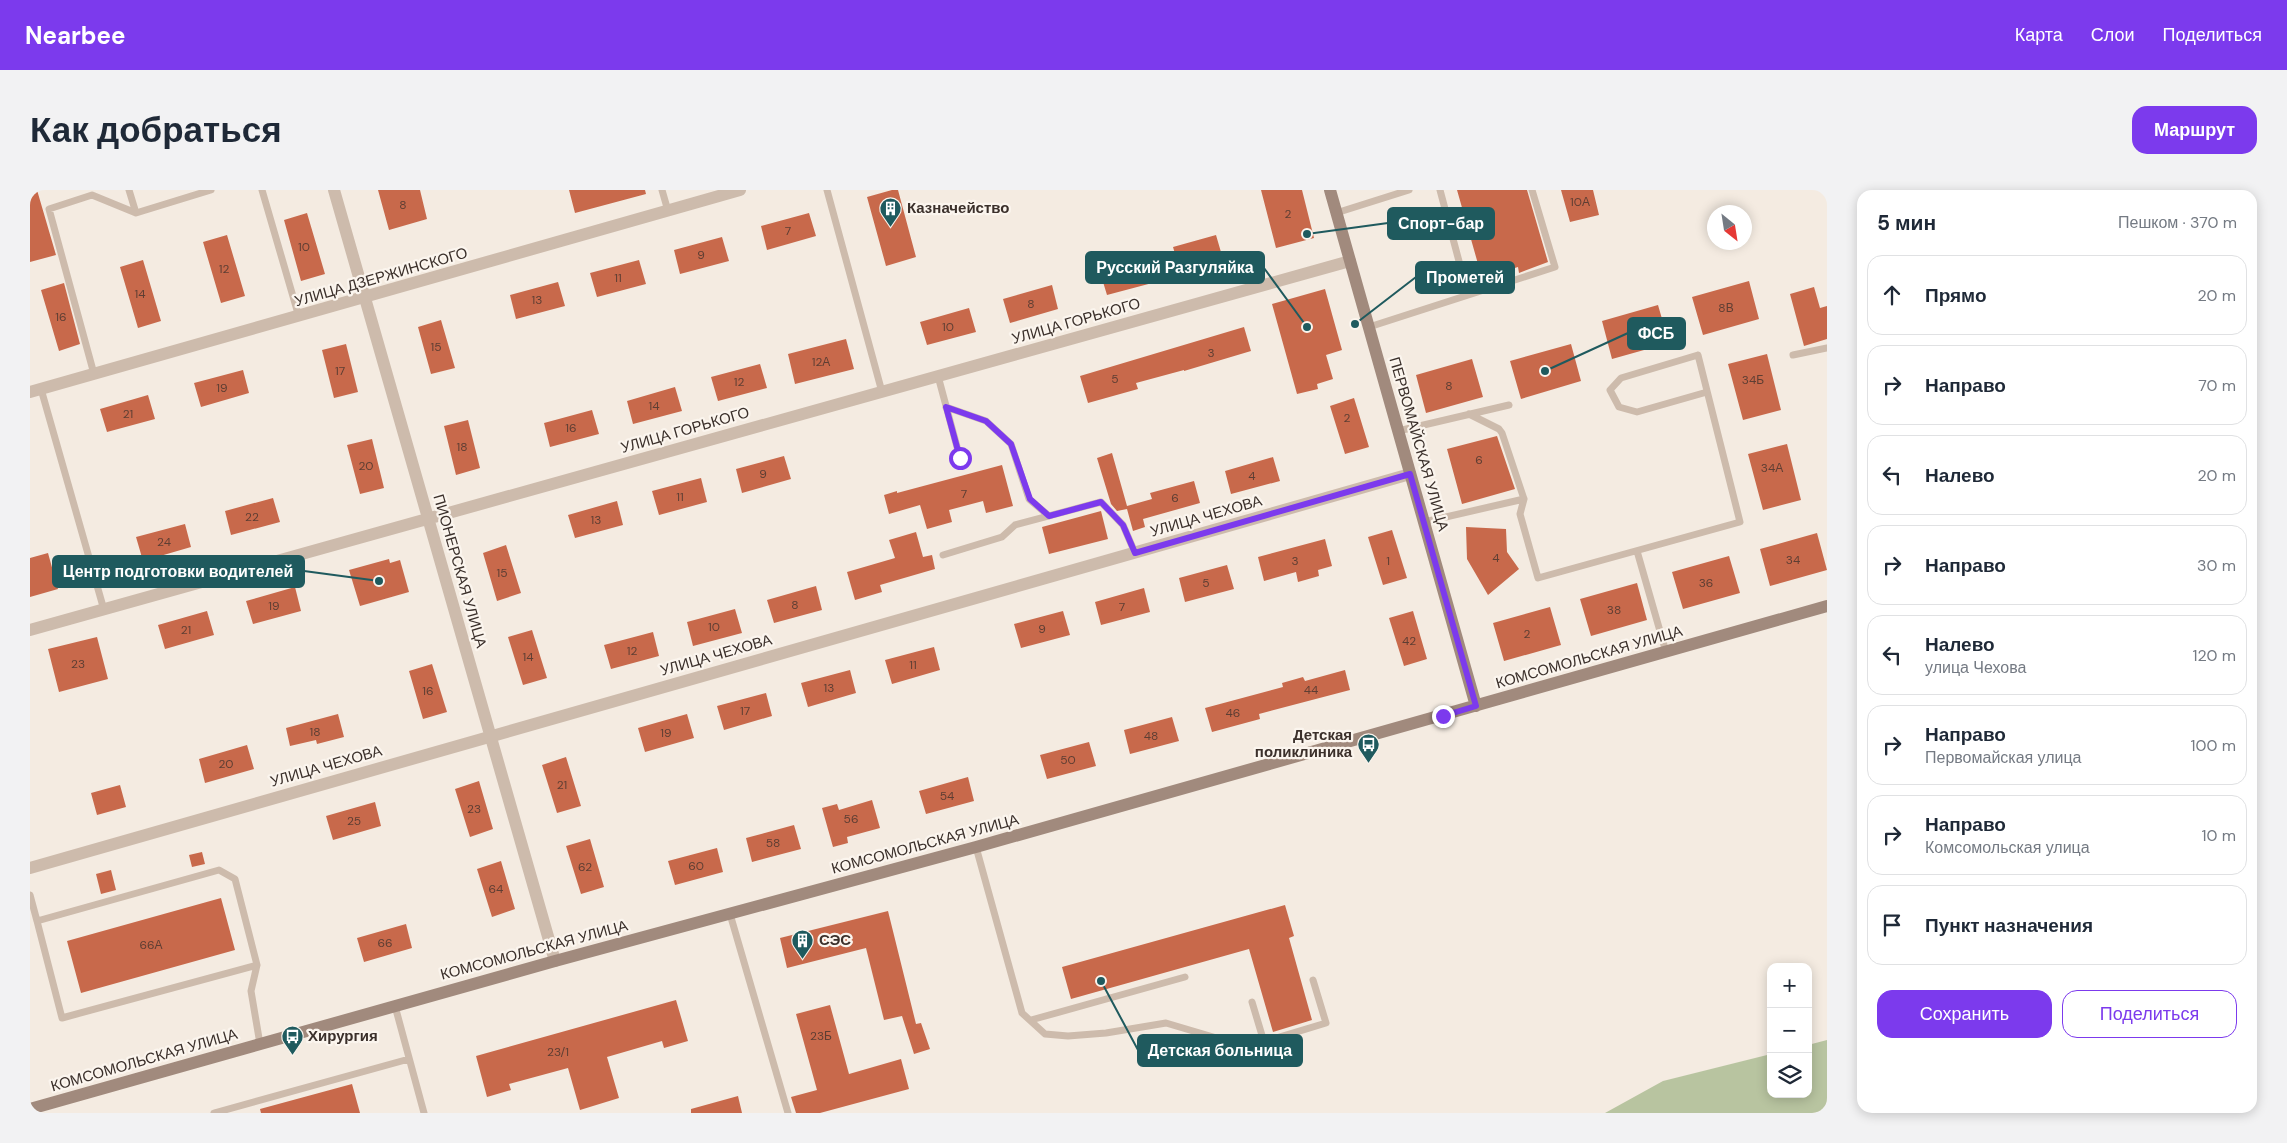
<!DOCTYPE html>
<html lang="ru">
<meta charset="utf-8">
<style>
body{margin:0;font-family:"DM Sans",sans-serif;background:#f2f2f3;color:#1f2937}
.controls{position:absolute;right:15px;bottom:15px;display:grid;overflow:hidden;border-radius:10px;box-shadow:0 2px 12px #0003}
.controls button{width:45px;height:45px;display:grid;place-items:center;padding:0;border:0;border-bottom:1px solid #e0e1e3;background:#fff;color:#1f2937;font:25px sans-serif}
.compass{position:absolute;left:1677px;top:15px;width:45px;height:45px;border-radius:50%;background:#fff;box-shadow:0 2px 12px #0003;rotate:150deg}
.stop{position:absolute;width:15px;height:15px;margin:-11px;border:4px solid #7c3aed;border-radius:50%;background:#fff}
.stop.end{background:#7c3aed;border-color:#fff;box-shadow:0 1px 5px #0008}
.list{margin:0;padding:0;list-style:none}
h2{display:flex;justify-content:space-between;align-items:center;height:65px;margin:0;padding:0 20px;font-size:21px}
h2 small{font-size:16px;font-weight:400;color:#747a83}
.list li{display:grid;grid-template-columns:32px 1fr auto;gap:15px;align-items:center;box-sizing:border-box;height:80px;margin:0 10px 10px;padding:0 10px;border:1px solid #e0e1e3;border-radius:15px}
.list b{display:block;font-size:19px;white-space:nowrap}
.list p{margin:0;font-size:16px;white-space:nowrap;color:#747a83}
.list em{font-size:16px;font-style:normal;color:#747a83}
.actions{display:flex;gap:10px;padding:15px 20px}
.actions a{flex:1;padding:11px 0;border:1px solid #7c3aed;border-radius:15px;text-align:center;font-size:18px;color:#7c3aed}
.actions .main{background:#7c3aed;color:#fff}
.icon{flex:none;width:28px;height:28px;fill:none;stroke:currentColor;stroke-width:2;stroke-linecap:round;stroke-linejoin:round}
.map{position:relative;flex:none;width:1797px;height:923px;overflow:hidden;border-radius:15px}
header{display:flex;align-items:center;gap:30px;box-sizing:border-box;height:70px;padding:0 25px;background:#7c3aed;color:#fff}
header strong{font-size:24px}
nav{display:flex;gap:28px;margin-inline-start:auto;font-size:18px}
.intro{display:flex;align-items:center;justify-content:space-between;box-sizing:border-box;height:120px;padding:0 30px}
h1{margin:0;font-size:35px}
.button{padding:12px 22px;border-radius:15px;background:#7c3aed;color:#fff;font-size:18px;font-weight:700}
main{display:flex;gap:30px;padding:0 30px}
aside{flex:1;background:#fff;border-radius:15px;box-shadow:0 2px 12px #0003}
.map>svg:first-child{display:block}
.green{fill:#b8c4a0}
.building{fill:#c8694b}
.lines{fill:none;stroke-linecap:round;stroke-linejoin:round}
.lane{stroke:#cdbbac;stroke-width:7}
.street{stroke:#cdbbac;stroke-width:12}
.secondary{stroke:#a18a7d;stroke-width:12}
.route{stroke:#7c3aed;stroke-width:6}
.labels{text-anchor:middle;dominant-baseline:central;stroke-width:4.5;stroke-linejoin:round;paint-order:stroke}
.number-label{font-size:12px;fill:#5e3e33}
.poi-label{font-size:15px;font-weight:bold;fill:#3b302b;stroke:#fbf5ee;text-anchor:start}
.street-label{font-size:15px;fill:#3b302b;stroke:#fbf5ee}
.leader{fill:none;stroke:#1f5a5e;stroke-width:2}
.callout-dot{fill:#1f5a5e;stroke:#fbf5ee;stroke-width:2}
.callout{fill:#1f5a5e;stroke:#1f5a5e;stroke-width:2}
.callout-label{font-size:16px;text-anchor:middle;font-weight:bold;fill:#fff}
</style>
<header>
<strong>Nearbee</strong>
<nav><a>Карта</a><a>Слои</a><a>Поделиться</a></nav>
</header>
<div class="intro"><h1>Как добраться</h1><a class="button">Маршрут</a></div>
<main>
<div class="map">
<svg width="1797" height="923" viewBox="0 0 1797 923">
<rect width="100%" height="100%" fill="#f4ebe1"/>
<!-- green -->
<path class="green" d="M1797,850V923H1575L1633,891L1741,864V904H1778V855Z"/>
<!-- building -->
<path class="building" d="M0,0H7L26,65L0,72Z
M348,0H390L397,29L359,40Z
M539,0H615L616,4L545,23Z
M862,0H868L886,67L856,76L837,7Z
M1231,0H1272L1284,48L1246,58Z
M1427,0H1497L1518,72L1489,83L1488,77L1452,88Z
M1531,0H1563L1569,25L1540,32Z
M277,23L295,84L271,91L254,30Z
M779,23L786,46L737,60L731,36Z
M197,45L215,106L191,113L173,52Z
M1186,45L1193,69L1150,81L1143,57Z
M692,47L699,71L650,84L644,60Z
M1119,68L1126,92L1077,105L1070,82Z
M113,70L131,131L108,138L90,77Z
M609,70L616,94L567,107L560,83Z
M1719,91L1729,129L1673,145L1662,107Z
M528,92L535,116L486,129L480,105Z
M34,93L50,154L29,161L11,100Z
M1022,95L1028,119L980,133L973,109Z
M1784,97L1790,118L1797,116V149L1774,156L1760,104Z
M1295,99L1312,160L1296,165L1303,189L1287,194L1288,199L1267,204L1242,114Z
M1628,115L1639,153L1582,169L1572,131Z
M939,118L946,142L897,155L890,132Z
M411,130L425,178L401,184L388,137Z
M1214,137L1221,161L1154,181V180L1106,193L1108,199L1058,213L1050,186Z
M816,149L824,179L765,194L758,164Z
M316,154L328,202L304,208L292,160Z
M1541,154L1551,191L1491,209L1480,171Z
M1737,164L1751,220L1713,230L1698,174Z
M1442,169L1453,207L1396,223L1386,185Z
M730,174L737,198L688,211L681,187Z
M213,180L219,203L171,217L164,193Z
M645,197L652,221L603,234L597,211Z
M118,205L125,229L77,242L70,219Z
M1324,208L1339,257L1315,264L1300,216Z
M562,220L569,244L520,257L514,233Z
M438,230L450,278L426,285L414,236Z
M1467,246L1485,299L1432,314L1417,259Z
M342,249L354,298L330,304L317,255Z
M1757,254L1771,310L1733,320L1718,264Z
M1082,263L1097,316L1122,309L1120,303L1164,291L1170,313L1113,329L1115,337L1103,341L1097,319L1087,321L1081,314L1067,268Z
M754,266L761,289L712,303L706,279Z
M1243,267L1250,291L1201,304L1195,281Z
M972,275L983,316L956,323L953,311L919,320L922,332L897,339L890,315L859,324L854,305L867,301V303Z
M671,288L677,312L629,325L622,301Z
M243,308L250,332L201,345L195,321Z
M587,311L593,335L545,348L538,325Z
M1071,321L1078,349L1019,364L1012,337Z
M155,334L161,357L113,371L106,347Z
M1436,337L1476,339L1477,362L1489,379L1458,405L1437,369Z
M1362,340L1377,388L1353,395L1338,347Z
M886,342L893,367L902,365L905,379L850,395L852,402L825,410L817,382L865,368L859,350Z
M1787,343L1797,380L1740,396L1730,359Z
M1295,349L1302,376L1288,380L1289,386L1268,392L1266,382L1234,391L1228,367Z
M476,355L491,403L467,411L453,363Z
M18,363L28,399L0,407V368Z
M1699,366L1710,403L1653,419L1642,382Z
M359,369L360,373L370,370L379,402L330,416L319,380Z
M1197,375L1204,399L1155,412L1149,388Z
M1607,393L1617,430L1561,446L1550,409Z
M786,396L792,420L744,433L737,410Z
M265,397L271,421L223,434L216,411Z
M1114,398L1120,422L1071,435L1065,412Z
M1520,417L1531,455L1474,471L1463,433Z
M705,419L712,443L663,456L657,432Z
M177,421L184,445L135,459L128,435Z
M1033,421L1040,445L991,458L984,434Z
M1383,421L1397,469L1374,476L1359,428Z
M502,440L517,488L493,495L478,447Z
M623,442L629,466L581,479L574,455Z
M67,447L78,489L29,502L18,459Z
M904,457L910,480L862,494L855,470Z
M402,474L417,522L393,529L379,481Z
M820,480L826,503L778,517L771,493Z
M1315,480L1320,500L1229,524L1230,529L1182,542L1175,518L1253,497L1252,493L1273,487L1275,491Z
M736,503L742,526L694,540L687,516Z
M308,524L314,547L287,554L286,550L260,556L256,538Z
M657,524L664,548L615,562L608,538Z
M1142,527L1149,551L1100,564L1094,540Z
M1059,552L1066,576L1017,589L1010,565Z
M217,555L224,579L175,593L169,569Z
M536,567L551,616L527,623L512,575Z
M938,587L944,611L896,624L889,601Z
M449,591L463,639L440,647L425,599Z
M90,595L96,617L67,625L61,603Z
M842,610L850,638L817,647L818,653L803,657L792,618L807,614L809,620Z
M345,612L351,636L303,650L296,626Z
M764,635L771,659L722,672L716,648Z
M560,649L574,697L551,704L536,656Z
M687,658L693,682L645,695L638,671Z
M172,662L175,674L162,677L159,665Z
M471,671L485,719L462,727L447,679Z
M81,680L86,700L71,704L66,684Z
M191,708L205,760L51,803L37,751Z
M1255,715L1264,746L1259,748L1282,830L1243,842L1219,759L1041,809L1032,777Z
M858,721L886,834L891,833L900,859L884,864L872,826L854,830L836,758L757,778L750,748Z
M376,734L382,758L334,772L327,748Z
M646,810L658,851L634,858L632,851L577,867L589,908L550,920L538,878L479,894L481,900L457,907L446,866Z
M800,815L819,884L871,869L879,899L790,923H766L761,907L787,900L766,824Z
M322,894L330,923H231L230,919Z
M708,906L712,923H661V919Z"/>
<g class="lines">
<!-- lane -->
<path class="lane" d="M99,0L106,23
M232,0L269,127
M632,0L638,21
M797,0L852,202
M1410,0L1438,105
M1306,23L1379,0
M1339,137L1525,77L1502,0
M1763,165L1797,158
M64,184L19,19L62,5L106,23L181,0
M908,186L930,268
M11,199L74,420
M916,217L956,231L981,254L999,309L1019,326
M1368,241L1479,215
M1494,309L1490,324L1508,388L1710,332L1668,165L1591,188L1580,200L1589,217L1607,222L1677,202
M1394,332L1494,309L1472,243L1469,239L1439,224
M1607,361L1636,462
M913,365L972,347L985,335L1071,312L1093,335L1105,363
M946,657L992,823L1015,844L1038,846L1076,843L1136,833L1217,857L1296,833L1283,790
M0,705L7,731
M700,724L758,923
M227,775L32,828L7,731L189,680L205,689L227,775L221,801L230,854
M1222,812L1234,852
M365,816L394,923
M1001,830L1155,787
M184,923L379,869"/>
<!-- street -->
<path class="street" d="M304,0L525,771
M0,202L710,0
M0,440L1320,71
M0,678L1380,284"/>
<!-- secondary -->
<path class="secondary" d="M1300,0L1446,516
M0,919L525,771L946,657L1797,416"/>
</g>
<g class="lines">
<!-- route -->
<path class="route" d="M930,268L916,217L956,231L981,254L1000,309L1019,326L1071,312L1093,335L1105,363L1380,284L1446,516L1413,526"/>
</g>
<!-- icons -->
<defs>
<symbol id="building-pin" viewBox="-11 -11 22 30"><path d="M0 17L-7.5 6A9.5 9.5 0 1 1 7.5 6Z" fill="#1f5a5e" stroke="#fbf5ee"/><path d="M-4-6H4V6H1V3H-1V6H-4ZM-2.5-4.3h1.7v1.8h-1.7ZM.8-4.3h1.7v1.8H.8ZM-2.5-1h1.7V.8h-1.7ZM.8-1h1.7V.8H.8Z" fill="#fff"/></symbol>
<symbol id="bus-pin" viewBox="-11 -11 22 30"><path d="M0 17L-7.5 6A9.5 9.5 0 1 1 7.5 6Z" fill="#1f5a5e" stroke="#fbf5ee"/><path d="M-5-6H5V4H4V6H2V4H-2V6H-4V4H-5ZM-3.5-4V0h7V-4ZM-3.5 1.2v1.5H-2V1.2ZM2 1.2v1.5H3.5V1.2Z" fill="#fff"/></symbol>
</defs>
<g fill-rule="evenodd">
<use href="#building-pin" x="848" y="6" width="25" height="34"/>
<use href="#bus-pin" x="1326" y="542" width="25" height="34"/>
<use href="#building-pin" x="760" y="738" width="25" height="34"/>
<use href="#bus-pin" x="250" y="834" width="25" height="34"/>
</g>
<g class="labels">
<!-- number labels -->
<g class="number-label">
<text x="1550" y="12">10А</text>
<text x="373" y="15">8</text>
<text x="1258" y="24">2</text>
<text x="758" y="41">7</text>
<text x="274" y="57">10</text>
<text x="671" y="65">9</text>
<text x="194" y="79">12</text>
<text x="588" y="88">11</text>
<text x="110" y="104">14</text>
<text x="507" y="110">13</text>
<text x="1001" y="114">8</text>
<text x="1696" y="118">8В</text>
<text x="31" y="127">16</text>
<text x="918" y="137">10</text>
<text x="406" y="157">15</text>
<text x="1181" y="163">3</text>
<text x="791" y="172">12А</text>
<text x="310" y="181">17</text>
<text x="1085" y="189">5</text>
<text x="1723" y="190">34Б</text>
<text x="709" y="192">12</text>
<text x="1419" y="196">8</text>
<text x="192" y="198">19</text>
<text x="624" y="216">14</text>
<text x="98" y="224">21</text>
<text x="1317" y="228">2</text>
<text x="541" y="238">16</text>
<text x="432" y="257">18</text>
<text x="1449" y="270">6</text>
<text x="336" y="276">20</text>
<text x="1742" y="278">34А</text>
<text x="733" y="284">9</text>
<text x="1222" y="286">4</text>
<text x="934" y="304">7</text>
<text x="650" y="307">11</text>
<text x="1145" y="308">6</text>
<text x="222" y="327">22</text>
<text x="566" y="330">13</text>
<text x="134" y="352">24</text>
<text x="1466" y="368">4</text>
<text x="1763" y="370">34</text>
<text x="1265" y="371">3</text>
<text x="1358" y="371">1</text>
<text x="472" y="383">15</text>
<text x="1176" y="393">5</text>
<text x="1676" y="393">36</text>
<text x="765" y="415">8</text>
<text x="244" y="416">19</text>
<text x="1092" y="417">7</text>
<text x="1584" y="420">38</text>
<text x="684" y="437">10</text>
<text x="1012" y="439">9</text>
<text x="156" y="440">21</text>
<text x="1497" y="444">2</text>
<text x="1379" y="451">42</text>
<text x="602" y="461">12</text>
<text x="498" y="467">14</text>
<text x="48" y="474">23</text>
<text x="883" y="475">11</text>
<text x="799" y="498">13</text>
<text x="1281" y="500">44</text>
<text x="398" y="501">16</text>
<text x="715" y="521">17</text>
<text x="1203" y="523">46</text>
<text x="285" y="542">18</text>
<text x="636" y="543">19</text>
<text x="1121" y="546">48</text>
<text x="1038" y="570">50</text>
<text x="196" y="574">20</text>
<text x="532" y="595">21</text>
<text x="917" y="606">54</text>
<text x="444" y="619">23</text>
<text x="821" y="629">56</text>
<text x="324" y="631">25</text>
<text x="743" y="653">58</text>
<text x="666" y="676">60</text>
<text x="555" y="677">62</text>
<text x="466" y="699">64</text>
<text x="355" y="753">66</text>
<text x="121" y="755">66А</text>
<text x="791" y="846">23Б</text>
<text x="528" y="862">23/1</text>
</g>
<!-- poi labels -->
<g class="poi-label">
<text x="877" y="18">Казначейство</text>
<text x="1322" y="545" text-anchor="end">Детская<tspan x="1322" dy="17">поликлиника</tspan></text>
<text x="789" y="750">СЭС</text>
<text x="278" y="846">Хирургия</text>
</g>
<!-- street labels -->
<g class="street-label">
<text transform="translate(351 87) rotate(-16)">УЛИЦА ДЗЕРЖИНСКОГО</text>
<text transform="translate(1046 131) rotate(-16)">УЛИЦА ГОРЬКОГО</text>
<text transform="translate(655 240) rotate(-16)">УЛИЦА ГОРЬКОГО</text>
<text transform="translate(1389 254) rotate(74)">ПЕРВОМАЙСКАЯ УЛИЦА</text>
<text transform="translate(1176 326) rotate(-16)">УЛИЦА ЧЕХОВА</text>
<text transform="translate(430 381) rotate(74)">ПИОНЕРСКАЯ УЛИЦА</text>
<text transform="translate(686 465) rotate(-16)">УЛИЦА ЧЕХОВА</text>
<text transform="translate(1559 467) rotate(-16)">КОМСОМОЛЬСКАЯ УЛИЦА</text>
<text transform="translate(296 576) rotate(-16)">УЛИЦА ЧЕХОВА</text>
<text transform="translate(895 654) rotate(-15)">КОМСОМОЛЬСКАЯ УЛИЦА</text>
<text transform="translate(504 760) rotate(-15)">КОМСОМОЛЬСКАЯ УЛИЦА</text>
<text transform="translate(114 870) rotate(-16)">КОМСОМОЛЬСКАЯ УЛИЦА</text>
</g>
</g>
<!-- callouts -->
<path class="leader" d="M1277 44L1358 33M1277 137L1234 78M1325 134L1386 87M1515 181L1598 143M349 391L274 381M1071 791L1108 860"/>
<g class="callout-dot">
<circle cx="1277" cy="44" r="5"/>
<circle cx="1277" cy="137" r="5"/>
<circle cx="1325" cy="134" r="5"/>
<circle cx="1515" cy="181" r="5"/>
<circle cx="349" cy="391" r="5"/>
<circle cx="1071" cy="791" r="5"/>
</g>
<g class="callout">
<rect x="1358" y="18" width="106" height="31" rx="5"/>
<rect x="1056" y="62" width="178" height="31" rx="5"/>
<rect x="1386" y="72" width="98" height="31" rx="5"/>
<rect x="1598" y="128" width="57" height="31" rx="5"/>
<rect x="23" y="366" width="251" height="31" rx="5"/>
<rect x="1108" y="845" width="164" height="31" rx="5"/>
</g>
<g class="callout-label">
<text x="1411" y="39">Спорт-бар</text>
<text x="1145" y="83">Русский Разгуляйка</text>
<text x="1435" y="93">Прометей</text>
<text x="1626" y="149">ФСБ</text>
<text x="148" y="387">Центр подготовки водителей</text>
<text x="1190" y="866">Детская больница</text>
</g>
</svg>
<div class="controls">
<button>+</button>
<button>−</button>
<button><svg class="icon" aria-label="layers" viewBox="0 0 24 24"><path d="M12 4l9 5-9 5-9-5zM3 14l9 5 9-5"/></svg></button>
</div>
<svg class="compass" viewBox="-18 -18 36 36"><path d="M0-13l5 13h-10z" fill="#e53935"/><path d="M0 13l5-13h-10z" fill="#747a83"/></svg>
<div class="stop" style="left:930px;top:268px"></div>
<div class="stop end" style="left:1413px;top:526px"></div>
</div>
<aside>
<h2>5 мин<small>Пешком · 370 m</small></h2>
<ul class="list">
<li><svg class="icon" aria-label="ahead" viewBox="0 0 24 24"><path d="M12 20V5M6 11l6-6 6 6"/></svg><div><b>Прямо</b></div><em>20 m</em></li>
<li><svg class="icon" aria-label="right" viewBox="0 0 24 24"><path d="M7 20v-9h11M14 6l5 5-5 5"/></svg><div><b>Направо</b></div><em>70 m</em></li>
<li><svg class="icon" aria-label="left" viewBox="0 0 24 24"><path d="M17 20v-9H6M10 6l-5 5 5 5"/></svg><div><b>Налево</b></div><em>20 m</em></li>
<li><svg class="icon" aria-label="right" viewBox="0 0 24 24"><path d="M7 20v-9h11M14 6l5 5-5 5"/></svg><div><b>Направо</b></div><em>30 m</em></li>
<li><svg class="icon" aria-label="left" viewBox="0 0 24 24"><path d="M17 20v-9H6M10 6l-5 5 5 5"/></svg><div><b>Налево</b><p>улица Чехова</p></div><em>120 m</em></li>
<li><svg class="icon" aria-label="right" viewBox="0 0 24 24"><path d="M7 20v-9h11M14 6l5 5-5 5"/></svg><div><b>Направо</b><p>Первомайская улица</p></div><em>100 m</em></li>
<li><svg class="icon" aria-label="right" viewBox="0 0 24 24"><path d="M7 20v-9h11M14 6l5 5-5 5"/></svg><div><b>Направо</b><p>Комсомольская улица</p></div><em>10 m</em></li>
<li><svg class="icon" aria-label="arrive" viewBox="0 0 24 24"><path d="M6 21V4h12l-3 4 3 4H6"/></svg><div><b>Пункт назначения</b></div></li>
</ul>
<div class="actions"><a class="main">Сохранить</a><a>Поделиться</a></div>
</aside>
</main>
